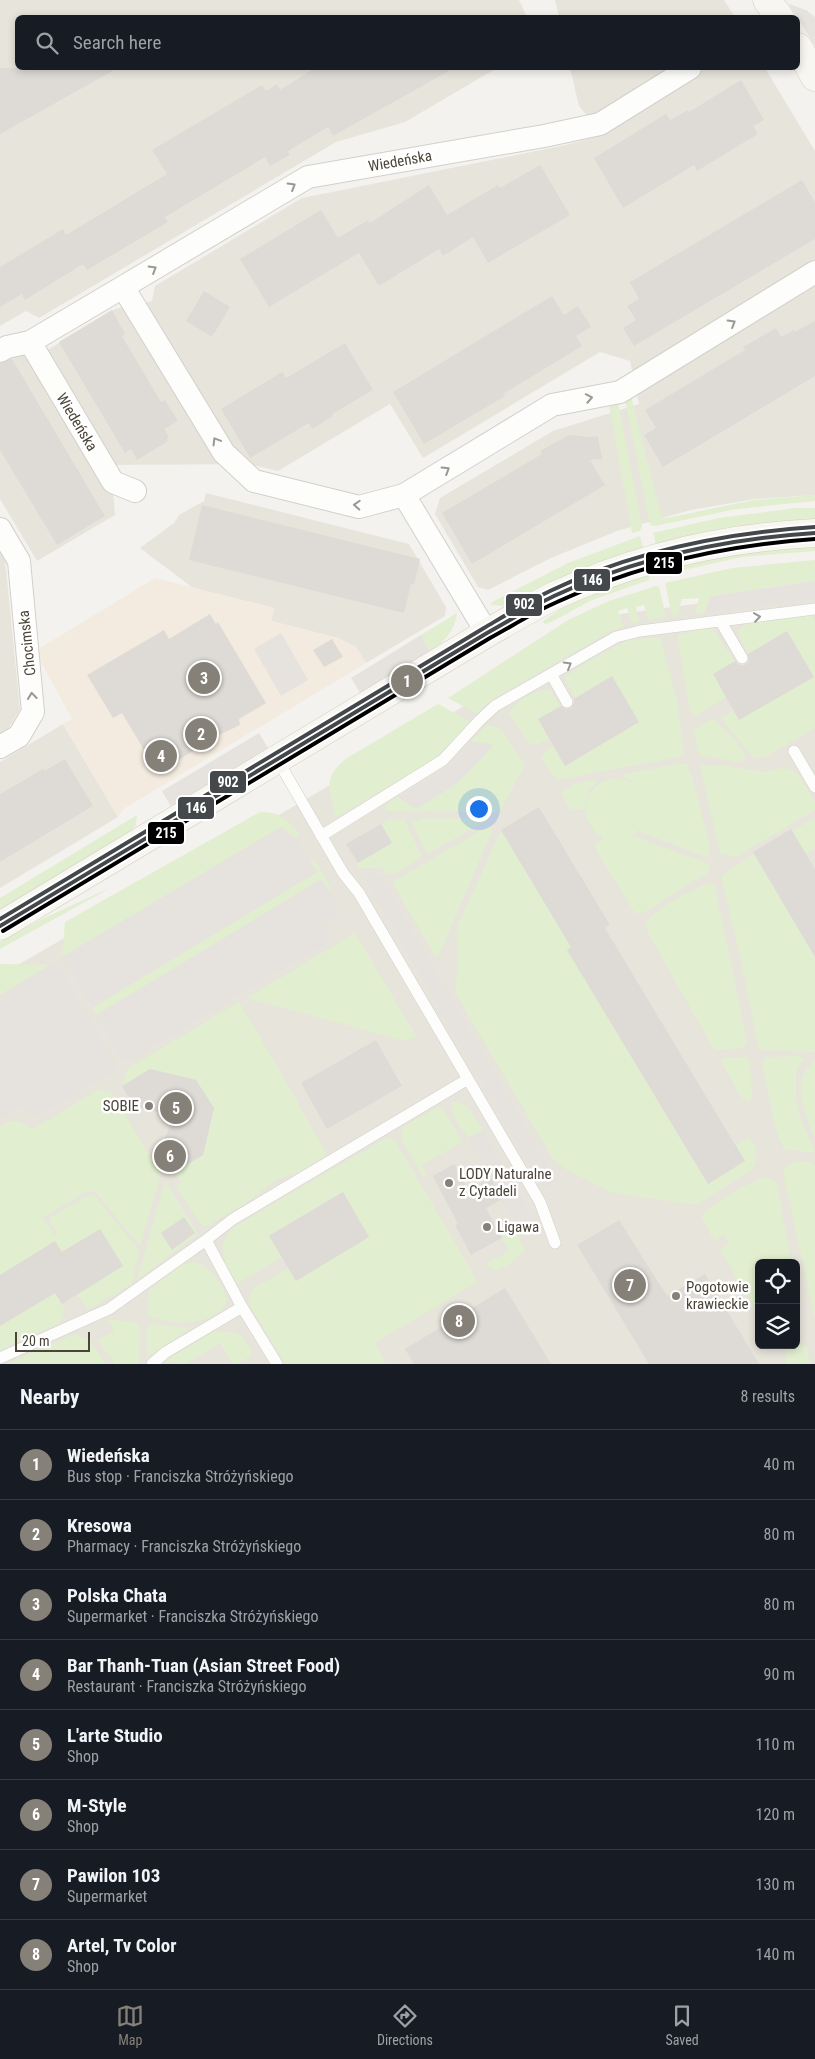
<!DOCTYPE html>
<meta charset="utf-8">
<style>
body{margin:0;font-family:"Roboto Condensed",sans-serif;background:#242831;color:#f1f3f6}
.controls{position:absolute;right:15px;bottom:15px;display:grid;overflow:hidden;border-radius:8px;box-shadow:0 2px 8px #0003}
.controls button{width:45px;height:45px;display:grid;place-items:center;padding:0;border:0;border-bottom:1px solid #363941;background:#171b24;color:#f1f3f6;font:25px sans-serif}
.scale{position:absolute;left:15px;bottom:12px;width:75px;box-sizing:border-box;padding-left:5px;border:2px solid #4b4439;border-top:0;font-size:14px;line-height:18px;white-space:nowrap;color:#4b4439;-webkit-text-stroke:4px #fff;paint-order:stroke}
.you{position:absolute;left:478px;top:808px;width:18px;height:18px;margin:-12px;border:4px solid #fff;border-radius:50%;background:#1a73e8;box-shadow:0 0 0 8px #1a73e833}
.badge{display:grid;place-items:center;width:32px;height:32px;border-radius:50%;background:#868178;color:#fff;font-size:16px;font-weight:700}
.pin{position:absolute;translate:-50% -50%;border:2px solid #fff;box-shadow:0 1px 5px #0006}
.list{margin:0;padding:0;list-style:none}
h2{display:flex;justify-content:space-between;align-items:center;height:65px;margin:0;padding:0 20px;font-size:21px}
h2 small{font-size:16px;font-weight:400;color:#9ea1a6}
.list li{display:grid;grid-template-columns:32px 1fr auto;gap:15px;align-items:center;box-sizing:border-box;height:70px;padding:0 20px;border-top:1px solid #363941}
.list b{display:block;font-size:19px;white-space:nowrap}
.list p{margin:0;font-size:16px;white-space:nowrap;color:#9ea1a6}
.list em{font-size:16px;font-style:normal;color:#9ea1a6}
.icon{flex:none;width:28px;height:28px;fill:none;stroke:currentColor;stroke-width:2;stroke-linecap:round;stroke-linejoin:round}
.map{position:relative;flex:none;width:815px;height:1364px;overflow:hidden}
.search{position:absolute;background:#171b24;box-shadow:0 2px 8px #0003;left:15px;right:15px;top:15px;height:55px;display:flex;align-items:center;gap:12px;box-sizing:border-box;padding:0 18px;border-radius:8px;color:#9ea1a6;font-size:19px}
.sheet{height:625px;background:#171b24}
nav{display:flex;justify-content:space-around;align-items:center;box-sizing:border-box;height:70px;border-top:1px solid #363941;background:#171b24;font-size:14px;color:#9ea1a6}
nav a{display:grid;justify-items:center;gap:2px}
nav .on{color:#868178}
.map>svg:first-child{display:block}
.residential{fill:#e7e4dc;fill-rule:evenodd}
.commercial{fill:#f3ebdf}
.industrial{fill:#e6e2de}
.green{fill:#e1eecf}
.parking{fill:#e6e3df}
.building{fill:#dedbd6}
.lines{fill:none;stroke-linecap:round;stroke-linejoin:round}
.lane-casing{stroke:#d2d0cb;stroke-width:12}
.street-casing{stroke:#d2d0cb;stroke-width:24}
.secondary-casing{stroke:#d3cfc5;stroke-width:29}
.lane{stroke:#fdfdfc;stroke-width:11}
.street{stroke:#fdfdfc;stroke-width:22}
.secondary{stroke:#f7f6f1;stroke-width:28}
.bus-1-casing{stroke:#fff;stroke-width:8}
.bus-2-casing{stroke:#fff;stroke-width:8}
.bus-3-casing{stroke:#fff;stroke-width:8}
.bus-1{stroke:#45484a;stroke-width:4}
.bus-2{stroke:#000;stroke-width:4}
.bus-3{stroke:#45484a;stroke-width:4}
.oneway{stroke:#9b9791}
.poi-dot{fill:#868178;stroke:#fff;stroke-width:2}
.labels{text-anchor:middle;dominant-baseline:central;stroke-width:5;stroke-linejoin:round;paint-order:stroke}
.street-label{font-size:15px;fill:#4b4439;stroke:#fff}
.poi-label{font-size:15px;fill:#4b4439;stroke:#fff;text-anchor:start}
.line-badge{stroke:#fff;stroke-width:2}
.badge-label{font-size:14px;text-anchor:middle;font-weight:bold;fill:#fff}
</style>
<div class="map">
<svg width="815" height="1364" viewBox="0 0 815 1364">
<rect width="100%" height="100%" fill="#f4f2ee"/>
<!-- residential -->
<path class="residential" d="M0,0H519L527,17L18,18V68H497L405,122L336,142L39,318L26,311L0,326Z
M555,0H724L735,17H559Z
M570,68H765L815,151V495L755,499L691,510L617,531L551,558L488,590L478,587L435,514L440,498L553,431L639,404L630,361L600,352L423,458L390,404L278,471L249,464L111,465L115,515L37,561L0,499V358L44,352L115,309L152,301L155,286L302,198L566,145L603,135L579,106Z
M206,493L409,544L446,607L445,616L366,663L356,647L338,638L271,621L274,608L193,588L140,548L174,523L179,515L204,501Z
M0,551L5,559L20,710L8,729L0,734Z
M815,588V1364H0V975L274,818L620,614ZM759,1263H796V1345H759Z
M63,724L118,817L0,888V762Z"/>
<!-- commercial -->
<path class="commercial" d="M155,578L274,608L271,621L338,638L356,647L366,663L125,808L118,817L63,724L72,719L35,651Z"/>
<!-- industrial -->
<path class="industrial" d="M789,4L806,10L815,17V46Z"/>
<!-- green -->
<path class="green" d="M630,392L662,519L754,500L815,495V501L736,509L655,526L650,525L624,394Z
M617,397L642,526L640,531L632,533L608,400Z
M796,508H815V519C761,522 708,530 656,544L653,533L719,518Z
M640,536L643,547L576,572L506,606L491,605L492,602L568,563Z
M815,546V551L742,557L665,574L664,569L743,552Z
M815,560V581L710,596L705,613L695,614L699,598L682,599L677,615L672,616L665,583L732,568Z
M649,573L650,577L649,580L592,600L549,623L545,624L543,621L568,604L582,598Z
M656,586L659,587L666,617L648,620L644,605L636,607L639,622L632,624L627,608L618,611L623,627L611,631L490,701L477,714L448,698L568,620L609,601Z
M457,613C455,630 445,642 430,651L421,635Z
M812,613L815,620V728L765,757L757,759L752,757L721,718L734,710L814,677L787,631L748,654L737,630L753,621Z
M706,628L713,629L735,662L713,674L727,697L694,716L690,711L677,635Z
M660,637L677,701L684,756L557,780L541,759L545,751L553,746L565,766L639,722L612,676L575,698L564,677L604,652L629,640Z
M546,689L551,691L560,707L538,719L549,739L538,744L530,743L509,714C514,701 533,692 546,689Z
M438,704L470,721L455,739L433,760L342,814L335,816C331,788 320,780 347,758Z
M713,719C722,725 746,750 746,760C732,765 715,754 700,757L694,732L695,729Z
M487,725L499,728L525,764L502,808L497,812L385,811L386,804L398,797L416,809L459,782L493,745L471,741Z
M678,764H687L695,786L710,848L708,855L705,857L646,834L641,832L640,829L633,836L709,864V872L643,913H635L596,850V843L603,838C562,809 602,761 634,785L632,781L623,777L625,774Z
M700,765L729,766L764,772L783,768L792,769L800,777L815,802V810L736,857L720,853Z
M593,780L597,782L588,791L584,809L571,810L561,793L574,784Z
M260,812C279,811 288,820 299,834L295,838L281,827L62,957L65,922Z
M137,815L136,825L131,831L0,911V898Z
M422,818L489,819L429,853L425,850L412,823Z
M404,819L422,857L396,873L388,874L381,868H358V863L392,843L381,824L388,820Z
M815,819V849L806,854L792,831L811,820Z
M489,826L492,831L439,955L435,956L393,884L399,878Z
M501,830L571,947L567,950L708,1184L745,1161L736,1145L749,1138C758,1146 758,1157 753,1168L698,1204H689L613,1193L567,1170L553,1159L456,994L458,925Z
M754,854L815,957V1052L759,1050L740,956L722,881V875Z
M315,860L331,889L330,892L322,880L96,1015L92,1008L317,872L310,861Z
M711,883L715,886L747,1042L742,1048L716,1050L712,1046L648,933L646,924C651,910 696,887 711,883Z
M112,887L0,949V942L42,919Z
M355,933L416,1036L405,1041L247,998Z
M0,964L50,965L0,995Z
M239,1002L283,1076L327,1155L297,1173L279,1178L244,1204L206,1227L199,1222L176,1186L182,1183L174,1172L203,1155L214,1108L196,1080L150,1069L122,1086L125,1074L132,1066Z
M797,1056L805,1058L797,1068L796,1075V1100L802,1123L815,1151L811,1153L784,1149L776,1131L762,1063L767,1057Z
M739,1057H746L749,1060L753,1099L747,1103L739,1094L721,1061L723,1058Z
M815,1061V1138C805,1115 789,1079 815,1061Z
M98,1090L111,1092L161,1173L140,1246L95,1192L87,1191L43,1218L55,1235L57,1234L50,1221V1218L89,1195H94L139,1250L132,1284L88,1310L77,1295L123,1266L100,1229L68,1248L65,1257L55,1242L0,1275V1126C16,1117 18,1121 33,1129Z
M451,1101C469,1103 474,1115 483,1130L468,1138C460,1126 451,1116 451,1101Z
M438,1107L446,1113L462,1142L422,1165L427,1175L423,1177L401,1139L403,1127Z
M390,1138L395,1140L478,1282L374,1343L386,1364H285L248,1302L253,1289L288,1268L296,1281L369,1237L342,1192L269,1235L282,1257L237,1284C225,1262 212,1244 237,1225L384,1139Z
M808,1161L815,1165V1319L783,1172C785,1161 799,1163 808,1161Z
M764,1178L770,1179L777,1183L791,1263H759V1315L720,1250L729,1244L724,1235L714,1241L702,1217C710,1203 749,1182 764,1178Z
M165,1181L198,1234L137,1280Z
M510,1226L513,1227L525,1249C522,1256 505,1268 497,1270C492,1271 489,1267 486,1264L509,1251L499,1232Z
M193,1262C204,1264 211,1271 217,1280C220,1285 226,1292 227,1297C228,1303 222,1310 217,1313C195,1327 174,1323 150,1317L147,1315L149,1290L181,1265Z
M55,1293L65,1309L60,1323L0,1350V1326Z
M106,1319L138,1323L140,1329L139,1364H115L97,1340L114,1331Z
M151,1324L191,1328L147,1357L146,1329Z
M216,1330L217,1332C239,1332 241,1332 252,1351L251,1356L237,1364H233L220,1343L185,1364L182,1363L176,1364L174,1361L169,1364H163L173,1356Z
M74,1334L89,1340L107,1364H6Z
M796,1343L807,1347L810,1364H787C784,1356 785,1351 791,1345H796Z"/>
<!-- parking -->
<path class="parking" d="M815,581V599L705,613L710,596Z
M281,633L308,680L281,696L254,649Z
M421,635L430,651L360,693L351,678Z
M259,733L268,748L171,807L162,791Z
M471,741L493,745L479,761L453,786L416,809L398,797L439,773Z
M281,827L295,838L317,872L92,1008L97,1015L321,879L344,917L334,918L324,924L333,939L126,1063L122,1061L62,957Z
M361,873L380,874L558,1182L544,1190Z
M50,965L59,966L119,1068L38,1118L20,1107L0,1120V995Z
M483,1130L539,1228L531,1224L519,1227L505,1205L468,1138Z"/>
<!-- building -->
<path class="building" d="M0,68H118L0,134Z
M315,68H454L333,136L328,127L288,151L290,155L270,166L265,157L165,217L168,222L87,270L83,264L25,300L22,294L0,307V267L63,229L66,235L167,174L152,150L262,85L266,91L277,84L280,90Z
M741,80L764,120L753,126L758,134L697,171L694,165L623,208L594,158L666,114L670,120L688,110L689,112Z
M540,165L570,215L488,263L473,237L443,256L439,249L379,286L359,253L269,307L240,259L321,210L338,238L368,220L370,223L429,185L447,215L498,185L500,188Z
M802,180L815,202V239L634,346L623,328L636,320L627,306L639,299L630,282Z
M204,291L230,307L212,337L186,321Z
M552,296L564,315L578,306L591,327L576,336L582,346L503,394L505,396L424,444L393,392Z
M112,310L125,334L122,336L136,360L161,402L165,400L178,421L164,429L169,437L167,439L168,441L137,460L131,449L125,453L59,342Z
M815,321V376L663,467L644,435L656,428L645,410L745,350L743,347L776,328L781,337L794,330L795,332Z
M345,343L373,390L332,414L333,416L312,429L309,423L250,458L221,409L282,372L286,378Z
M12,359L105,516L57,545L0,450V364Z
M569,435L588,437L598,436L602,459L590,460L605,485L472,564L442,513L542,454L540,451Z
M202,505L420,559L414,585L411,584L404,613L189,560Z
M210,614L216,624L218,622L266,703L239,719L240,725L217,736L177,761L175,758L156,770L122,713L113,718L87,675L164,630L169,639Z
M787,631L814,677L739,720L713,674L735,661L739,665H745L749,661L748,654Z
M332,639L343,657L324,667L313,650Z
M612,676L639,722L565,766L538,719L561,706L566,709L571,708L574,703V699Z
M65,759L93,806L0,862V794L43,769L44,771Z
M539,807L610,925L605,928L745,1161L708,1184L567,950L571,947L501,830Z
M381,824L392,843L358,863L346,844Z
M791,829L815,869V957L753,852Z
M376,1040L402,1086L327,1129L301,1083Z
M150,1069L196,1080L214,1108L203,1155L174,1172L161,1150L173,1116L134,1106L122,1086Z
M454,1164L468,1190L491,1178L502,1199L486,1208L502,1238L471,1255L455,1225L458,1224L433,1176Z
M343,1192L369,1237L296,1281L269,1236Z
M184,1217L195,1233L172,1250L161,1233Z
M619,1220L667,1296L705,1274L759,1364H649L577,1245Z
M100,1229L123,1266L62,1304L55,1293L0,1326V1275L55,1241L62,1252Z
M505,1288L551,1364H414L405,1349Z"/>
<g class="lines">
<defs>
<path id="lane" d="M721,622L742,658
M551,674L567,702
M794,751L815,787
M277,759L343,873L359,893L540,1202L555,1243
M321,836L443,760L479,721L495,706L616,637L640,631L815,609
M206,1240L242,1307L277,1364
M0,1358L109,1309L206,1240L233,1219L468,1079
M152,1364L166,1352L242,1307"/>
<path id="street" d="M690,68L600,124L544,136L308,177L123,287L224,453L254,481L359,507L404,495L552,405L620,392L815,272
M123,287L30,342L113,482L135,491
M0,351L7,347L30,342
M404,495L487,633
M0,529L19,561L33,712L19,736L0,747"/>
<path id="secondary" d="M767,0L780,18
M798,47L815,77
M0,926L487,633C509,621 531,607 554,596C636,558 725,537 815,533"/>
</defs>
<!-- lane casing -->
<use href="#lane" class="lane-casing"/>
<!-- street casing -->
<use href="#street" class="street-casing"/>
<!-- secondary casing -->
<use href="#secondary" class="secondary-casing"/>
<!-- lane -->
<use href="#lane" class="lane"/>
<!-- street -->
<use href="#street" class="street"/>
<!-- secondary -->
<use href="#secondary" class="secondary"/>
<defs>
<path id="bus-1" d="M0,926L487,633C509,621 531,607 554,596C636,558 725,539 815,533"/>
<path id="bus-2" d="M3,931L490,638C512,626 534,612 557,602C639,564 726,545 815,539"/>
<path id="bus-3" d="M0,919L484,628C506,615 527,602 550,591C633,551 723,533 815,527"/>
</defs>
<!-- bus-1 casing -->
<use href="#bus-1" class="bus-1-casing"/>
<!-- bus-2 casing -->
<use href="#bus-2" class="bus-2-casing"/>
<!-- bus-3 casing -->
<use href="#bus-3" class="bus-3-casing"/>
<!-- bus-1 -->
<use href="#bus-1" class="bus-1"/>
<!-- bus-2 -->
<use href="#bus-2" class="bus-2"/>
<!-- bus-3 -->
<use href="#bus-3" class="bus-3"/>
</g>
<!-- one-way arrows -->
<defs><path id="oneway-chevron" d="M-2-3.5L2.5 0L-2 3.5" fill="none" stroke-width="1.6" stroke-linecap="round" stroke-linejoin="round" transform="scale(1.25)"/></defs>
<g class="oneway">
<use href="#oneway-chevron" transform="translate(292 186) rotate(-31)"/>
<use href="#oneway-chevron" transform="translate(153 269) rotate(-31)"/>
<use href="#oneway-chevron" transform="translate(732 323) rotate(-31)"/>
<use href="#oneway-chevron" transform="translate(589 398) rotate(-11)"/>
<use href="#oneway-chevron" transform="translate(216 441) rotate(-121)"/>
<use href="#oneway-chevron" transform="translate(446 470) rotate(-32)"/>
<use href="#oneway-chevron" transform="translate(357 505) rotate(-177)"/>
<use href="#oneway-chevron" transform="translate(757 617) rotate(-8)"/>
<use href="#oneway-chevron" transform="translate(568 665) rotate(-30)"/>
<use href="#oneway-chevron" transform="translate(32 696) rotate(-96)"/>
</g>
<!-- markers -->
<g class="poi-dot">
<circle cx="149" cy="1106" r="5"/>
<circle cx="449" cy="1183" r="5"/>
<circle cx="487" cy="1227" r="5"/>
<circle cx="676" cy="1296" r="5"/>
</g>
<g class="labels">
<!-- street labels -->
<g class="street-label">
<text transform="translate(400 161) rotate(-10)">Wiedeńska</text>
<text transform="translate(77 422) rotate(59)">Wiedeńska</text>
<text transform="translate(27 643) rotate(-96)">Chocimska</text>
</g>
<!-- poi labels -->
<g class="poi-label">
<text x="139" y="1106" text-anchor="end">SOBIE</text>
<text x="459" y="1174">LODY Naturalne<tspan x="459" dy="17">z Cytadeli</tspan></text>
<text x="497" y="1227">Ligawa</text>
<text x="686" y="1287">Pogotowie<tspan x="686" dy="17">krawieckie</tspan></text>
</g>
</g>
<g class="line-badge">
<rect x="645" y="551" width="38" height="24" rx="5" fill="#000"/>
<rect x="573" y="568" width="38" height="24" rx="5" fill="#45484a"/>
<rect x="505" y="593" width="38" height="24" rx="5" fill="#45484a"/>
<rect x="209" y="770" width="38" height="24" rx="5" fill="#45484a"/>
<rect x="177" y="796" width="38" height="24" rx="5" fill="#45484a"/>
<rect x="147" y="821" width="38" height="24" rx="5" fill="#000"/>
</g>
<g class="badge-label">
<text x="664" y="568">215</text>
<text x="592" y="585">146</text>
<text x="524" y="609">902</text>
<text x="228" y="787">902</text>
<text x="196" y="813">146</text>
<text x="166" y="838">215</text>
</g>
</svg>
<div class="controls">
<button><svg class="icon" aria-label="locate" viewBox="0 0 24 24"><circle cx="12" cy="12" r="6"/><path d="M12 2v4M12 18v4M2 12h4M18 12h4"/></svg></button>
<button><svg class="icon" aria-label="layers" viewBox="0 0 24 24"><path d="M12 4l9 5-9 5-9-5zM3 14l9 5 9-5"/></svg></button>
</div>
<div class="scale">20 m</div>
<div class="you"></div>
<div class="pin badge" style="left:407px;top:681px">1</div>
<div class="pin badge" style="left:201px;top:734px">2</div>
<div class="pin badge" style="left:204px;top:678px">3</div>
<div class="pin badge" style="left:161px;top:756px">4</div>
<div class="pin badge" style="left:176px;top:1108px">5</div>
<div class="pin badge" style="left:170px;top:1156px">6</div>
<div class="pin badge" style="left:630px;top:1285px">7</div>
<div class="pin badge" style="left:459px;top:1321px">8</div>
<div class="search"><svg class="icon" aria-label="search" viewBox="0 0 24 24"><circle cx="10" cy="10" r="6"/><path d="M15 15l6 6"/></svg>Search here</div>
</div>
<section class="sheet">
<h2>Nearby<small>8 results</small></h2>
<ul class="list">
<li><span class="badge">1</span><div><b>Wiedeńska</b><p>Bus stop · Franciszka Stróżyńskiego</p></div><em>40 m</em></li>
<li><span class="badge">2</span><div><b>Kresowa</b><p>Pharmacy · Franciszka Stróżyńskiego</p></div><em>80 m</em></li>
<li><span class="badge">3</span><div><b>Polska Chata</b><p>Supermarket · Franciszka Stróżyńskiego</p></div><em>80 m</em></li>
<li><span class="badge">4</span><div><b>Bar Thanh-Tuan (Asian Street Food)</b><p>Restaurant · Franciszka Stróżyńskiego</p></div><em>90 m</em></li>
<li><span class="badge">5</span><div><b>L'arte Studio</b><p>Shop</p></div><em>110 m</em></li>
<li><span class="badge">6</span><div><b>M-Style</b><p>Shop</p></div><em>120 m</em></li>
<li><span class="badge">7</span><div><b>Pawilon 103</b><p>Supermarket</p></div><em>130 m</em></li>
<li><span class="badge">8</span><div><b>Artel, Tv Color</b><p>Shop</p></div><em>140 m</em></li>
</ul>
</section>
<nav>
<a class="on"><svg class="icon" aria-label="map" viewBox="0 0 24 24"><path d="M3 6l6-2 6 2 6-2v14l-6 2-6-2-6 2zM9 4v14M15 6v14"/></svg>Map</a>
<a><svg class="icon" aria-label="directions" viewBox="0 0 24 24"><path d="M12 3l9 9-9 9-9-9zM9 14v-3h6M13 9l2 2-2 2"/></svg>Directions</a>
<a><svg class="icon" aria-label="saved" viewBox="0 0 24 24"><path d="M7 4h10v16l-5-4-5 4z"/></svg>Saved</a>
</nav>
